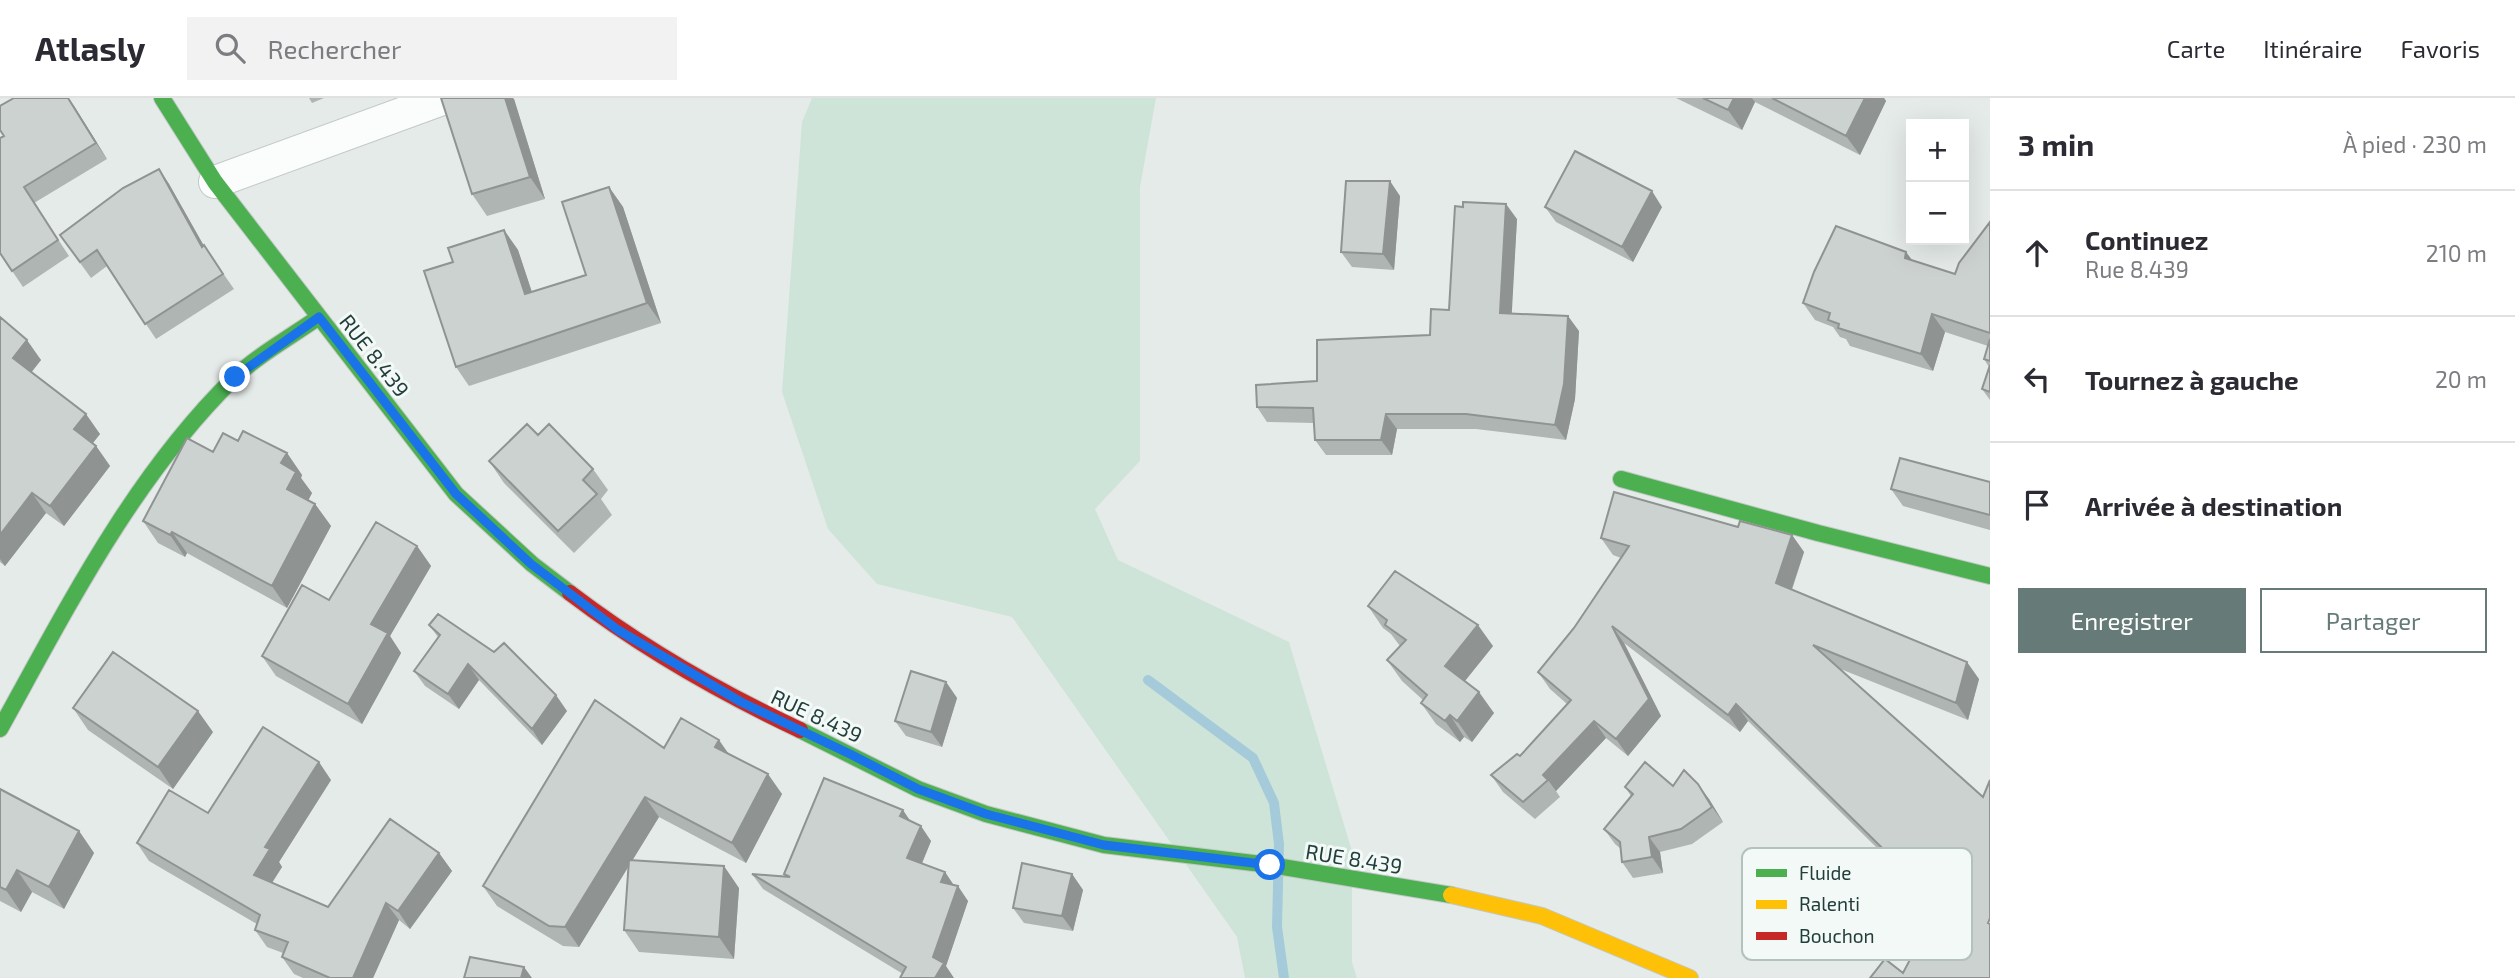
<!DOCTYPE html>
<html lang="fr">
<meta charset="utf-8">
<style>
body{margin:0;font-family:"Exo 2",sans-serif;background:#f2f2f3;color:#2b2b33}
.controls{position:absolute;right:21px;top:21px;display:grid;overflow:hidden;border-radius:0px;box-shadow:0 7px 28px #0002}
.controls button{width:63px;height:63px;display:grid;place-items:center;padding:0;border:0;border-bottom:2px solid #e1e1e2;background:#fff;color:#2b2b33;font:35px sans-serif}
.stop{position:absolute;width:21px;height:21px;margin:-16px;border:5px solid #1a73e8;border-radius:50%;background:#fff}
.stop.end{background:#1a73e8;border-color:#fff;box-shadow:0 2px 7px #0008}
.list{margin:0;padding:0;list-style:none}
h2{display:flex;justify-content:space-between;align-items:center;height:91px;margin:0;padding:0 28px;font-size:30px}
h2 small{font-size:23px;font-weight:400;color:#7c7c81}
.list li{display:grid;grid-template-columns:46px 1fr auto;gap:21px;align-items:center;box-sizing:border-box;height:126px;padding:0 28px;border-top:2px solid #e1e1e2}
.list b{display:block;font-size:26px;white-space:nowrap}
.list p{margin:0;font-size:23px;white-space:nowrap;color:#7c7c81}
.list em{font-size:23px;font-style:normal;color:#7c7c81}
.actions{display:flex;gap:14px;padding:21px 28px}
.actions a{flex:1;padding:16px 0;border:2px solid #667b78;border-radius:0px;text-align:center;font-size:24px;color:#667b78}
.actions .main{background:#667b78;color:#fff}
.icon{flex:none;width:38px;height:38px;fill:none;stroke:currentColor;stroke-width:2;stroke-linecap:round;stroke-linejoin:round}
.map{position:relative;flex:none;width:1990px;height:880px;overflow:hidden}
header{display:flex;align-items:center;gap:42px;box-sizing:border-box;height:98px;padding:0 35px;background:#fff;border-bottom:2px solid #e1e1e2}
header strong{font-size:33px}
nav{display:flex;gap:38px;margin-inline-start:auto;font-size:24px}
.search{width:490px;height:63px;background:#f2f2f3;display:flex;align-items:center;gap:18px;box-sizing:border-box;padding:0 24px;border-radius:0px;color:#7c7c81;font-size:26px}
main{display:flex}
aside{flex:1;background:#fff}
.map>svg:first-child{display:block}
.green{fill:#cee4d8}
.lines{fill:none;stroke-linecap:round;stroke-linejoin:round}
.stream{stroke:#a5cbda;stroke-width:10}
.street-casing{stroke:#c2c8c6;stroke-width:34}
.fast-casing{stroke:#c1c8c6;stroke-width:18}
.slow-casing{stroke:#c1c8c6;stroke-width:18}
.jam-casing{stroke:#c1c8c6;stroke-width:18}
.street{stroke:#fbfcfc;stroke-width:32}
.fast{stroke:#4caf50;stroke-width:16}
.slow{stroke:#ffc107;stroke-width:16}
.jam{stroke:#c62828;stroke-width:16}
.wall{fill:#afb5b3}
.shaded-wall{fill:#8f9392}
.building{fill:#ccd2d0;stroke:#8f9392;stroke-width:2}
.route{stroke:#1a73e8;stroke-width:9}
.labels{text-anchor:middle;dominant-baseline:central;stroke-width:6;stroke-linejoin:round;paint-order:stroke}
.street-label{font-size:21px;fill:#223e3b;stroke:#f3f9f7}
.key{fill:#f3f9f7;stroke:#b4c1bf;stroke-width:2}
.key-label{font-size:19px;fill:#223e3b}
</style>
<header>
<strong>Atlasly</strong>
<div class="search"><svg class="icon" aria-label="search" viewBox="0 0 24 24"><circle cx="10" cy="10" r="6"/><path d="M15 15l6 6"/></svg>Rechercher</div>
<nav><a>Carte</a><a>Itinéraire</a><a>Favoris</a></nav>
</header>
<main>
<div class="map">
<svg width="1990" height="880" viewBox="0 0 1990 880">
<rect width="100%" height="100%" fill="#e5ebe9"/>
<!-- green -->
<path class="green" d="M812,0H1156L1140,89V363L1095,411L1118,462L1289,544L1352,753V864L1357,880H1245L1237,839L1012,519L877,486L828,431L782,294L802,24Z"/>
<g class="lines">
<!-- stream -->
<path class="stream" d="M1148,582L1253,660L1274,705L1279,746L1277,829L1284,880"/>
<defs>
<path id="street" d="M215,84L445,0"/>
<path id="fast" d="M162,0L215,84L456,396L532,466L570,495
M1621,381L1818,435L1990,478
M0,631C67,510 133,379 233,281C255,259 292,238 319,219
M800,632L918,691L986,716L1104,747L1270,767L1451,797"/>
<path id="slow" d="M1451,797L1542,818L1690,880"/>
<path id="jam" d="M570,495C641,549 719,594 800,632"/>
</defs>
<!-- street casing -->
<use href="#street" class="street-casing"/>
<!-- fast casing -->
<use href="#fast" class="fast-casing"/>
<!-- slow casing -->
<use href="#slow" class="slow-casing"/>
<!-- jam casing -->
<use href="#jam" class="jam-casing"/>
<!-- street -->
<use href="#street" class="street"/>
<!-- fast -->
<use href="#fast" class="fast"/>
<!-- slow -->
<use href="#slow" class="slow"/>
<!-- jam -->
<use href="#jam" class="jam"/>
</g>
<!-- wall -->
<path class="wall" d="M309,0H324L312,5Z
M1676,0H1884L1886,3L1860,57L1755,4L1742,32Z
M514,1L545,101L487,118L472,96Z
M74,8L107,61L34,105L69,158L23,189L0,155V40Z
M159,71L169,86L204,148L234,191L156,241L107,168L91,180L60,137Z
M609,89L623,109L661,225L469,288L456,269L453,164L504,132L518,152L532,194L586,177Z
M1400,98L1394,172L1352,169L1341,154Z
M1545,109H1662L1633,164L1556,124Z
M1517,121L1511,215L1579,233L1575,301L1566,342L1476,331H1397L1392,357H1326L1315,342L1314,325L1267,324L1257,309L1430,237Z
M1990,124V302L1982,291L1989,269L1984,261L1988,248L1945,234L1933,273L1850,248L1846,241L1840,239L1833,229L1815,222L1803,205L1913,163L1955,176Z
M0,219L41,262L31,274L100,336L93,345L96,348L110,368L64,428L46,415L5,468L0,464Z
M538,337L593,371L608,392L601,401L612,417L574,455L504,385L489,363Z
M238,343L287,355L302,377L301,380L312,395L308,402L315,406L331,428L287,510L187,455L185,459L158,445L143,423L213,354Z
M1990,384V432L1903,408L1891,391Z
M1738,429L1792,437L1804,454L1792,492L1979,581L1968,622L1838,570L1990,880L1903,875L1937,809L1748,623L1740,634L1624,545L1661,618L1628,658L1606,640L1556,693L1560,699L1535,721L1503,694L1491,677L1520,658L1567,606L1550,591L1538,574L1574,530L1621,460L1613,457L1601,440Z
M417,448L431,468L390,538L401,555L362,626L276,578L262,558L329,502Z
M1368,508L1493,548L1465,583L1494,615L1472,644L1464,639L1460,644L1436,626L1421,605L1423,602L1402,583L1387,562L1400,548L1391,536L1383,530Z
M429,527L567,613L542,647L479,582L459,611L425,588L414,573L438,539Z
M946,584L957,600L942,649L906,638L895,623Z
M73,610L213,634L173,691L88,632Z
M664,650L729,656L782,696L746,765L659,719L632,763L739,790L734,861L639,854L624,832L628,769L579,849L563,848L497,808L483,788Z
M331,682L279,764L282,769L272,785L328,809L439,755L452,773L410,831L399,822L373,880H303L294,876L282,859L283,855L267,849L255,832L257,826L149,763L137,745L208,715Z
M1673,688L1709,701L1723,724L1692,746L1660,754L1663,775L1633,780L1622,764L1621,751L1615,746L1604,731L1631,698L1625,689Z
M0,691L79,733L94,755L64,811L32,794L21,814L0,803Z
M911,724L931,743L922,765L945,774L954,788L968,803L946,868L903,876L763,791L752,776L786,778L784,776Z
M1072,776L1083,792L1073,833L1024,825L1013,810Z"/>
<!-- shaded-wall -->
<path class="shaded-wall" d="M68,0L74,8L107,61L96,45Z
M505,0H513L514,1L545,101L530,79Z
M1734,0H1752L1755,4L1742,32L1728,12Z
M1865,0H1884L1886,3L1860,57L1846,38Z
M159,71L169,86L213,164L202,149Z
M1390,83L1400,98L1394,172L1383,156Z
M609,89L623,109L661,225L647,205Z
M1652,93L1662,109L1633,164L1622,149Z
M1506,106L1517,121L1511,230L1500,215Z
M504,132L518,152L539,216L525,196Z
M1906,154L1919,171L1905,160Z
M1932,216L1945,234L1933,273L1921,256Z
M1568,218L1579,233L1575,301L1566,342L1555,327Z
M27,242L41,262L27,280L13,260Z
M86,316L100,336L88,351L74,331Z
M1386,316L1397,331L1392,357L1381,342Z
M96,348L110,368L64,428L50,408Z
M287,355L302,377L301,380L312,395L303,413L287,391L281,365Z
M32,395L46,415L5,468L0,461V437Z
M315,406L331,428L287,510L272,488Z
M172,434L187,455L185,459L170,437Z
M1792,437L1804,454L1788,502L1776,485Z
M417,448L431,468L390,538L401,555L362,626L348,606L371,526Z
M1478,527L1493,548L1460,589L1445,568Z
M1612,528L1624,545L1661,618L1628,658L1616,641Z
M1967,564L1979,581L1968,622L1956,605Z
M468,566L479,582L459,611L448,596Z
M946,584L957,600L942,649L931,634Z
M1479,594L1494,615L1472,644L1457,623Z
M556,597L567,613L542,647L532,631Z
M1736,606L1748,623L1740,634L1728,617Z
M198,613L213,634L173,691L158,669Z
M1450,617L1464,639L1460,644L1445,623Z
M1594,623L1606,640L1556,693L1548,682L1543,677Z
M719,642L733,662L715,649Z
M319,664L331,682L279,764L282,769L266,794L254,777L265,749Z
M768,676L782,696L746,765L732,745Z
M1698,686L1709,701L1723,724L1712,709Z
M645,699L659,719L579,849L565,829Z
M903,712L913,727L900,718Z
M921,728L931,743L918,775L907,760Z
M79,733L94,755L64,811L49,789Z
M1649,739L1660,754L1663,775L1652,759Z
M439,755L452,773L410,831L398,813Z
M724,768L739,790L734,861L719,839Z
M17,772L32,794L21,814L6,792Z
M945,774L955,789L941,784Z
M1072,776L1083,792L1073,833L1062,818Z
M958,788L968,803L946,868L954,880H935L933,859Z
M386,805L399,822L373,880H353Z
M524,869L532,880H521Z"/>
<!-- building -->
<path class="building" d="M14,0H68L96,45L24,89L58,142L12,173L0,155V40L4,38L0,32V8Z
M441,0H505L530,79L472,96Z
M1703,0H1734L1728,12Z
M1772,0H1865L1846,38Z
M1575,53L1652,93L1622,149L1545,109Z
M159,71L202,149L204,147L223,176L145,226L97,152L80,164L60,137L123,90Z
M1346,83H1390L1383,156L1341,154Z
M609,89L647,205L456,269L424,173L453,164L448,150L504,132L525,196L586,177L562,104Z
M1463,104L1506,106L1500,215L1568,218L1564,286L1555,327L1466,316H1386L1381,342H1315L1313,310L1257,309L1256,287L1317,283V242L1430,237L1431,211L1449,212L1455,108L1463,109Z
M1990,124V235L1932,216L1921,256L1838,230L1839,226L1828,222L1830,215L1803,205L1814,174L1836,128L1906,154L1905,160L1955,176L1959,165Z
M0,219L27,242L13,260L86,316L74,331L96,348L50,408L32,395L0,437Z
M1990,241V263L1984,261Z
M1990,267V294L1982,291Z
M527,326L538,337L549,326L593,371L583,382L597,396L558,433L489,363Z
M243,333L287,355L281,365L296,374L287,391L315,406L272,488L172,434L170,437L143,423L187,340L213,354L223,335L238,343Z
M1900,360L1990,384V417L1891,391Z
M1614,394L1738,429L1740,423L1792,437L1776,485L1967,564L1956,605L1813,547L1983,699L1990,682V820L1988,825L1990,826V880H1870L1885,861L1903,875L1939,806L1736,606L1728,617L1612,528L1649,601L1616,641L1594,623L1543,677L1548,682L1523,704L1491,677L1517,656L1520,658L1571,602L1538,574L1574,530L1629,448L1601,440Z
M376,424L417,448L371,526L388,535L348,606L262,558L302,487L329,502Z
M1395,473L1478,527L1445,568L1479,594L1457,623L1450,617L1445,623L1421,605L1427,597L1387,562L1406,542L1385,527L1387,522L1368,508Z
M438,516L494,554L504,545L556,597L532,631L468,566L448,596L414,573L440,537L429,527Z
M113,554L198,613L158,669L73,610Z
M911,573L946,584L931,634L895,623Z
M595,602L664,650L681,620L719,642L715,649L768,676L732,745L645,699L565,829L549,828L483,788Z
M263,629L319,664L265,749L270,751L254,777L328,809L390,721L439,755L398,813L386,805L353,880H330L282,859L288,844L255,832L260,817L137,745L169,692L208,715Z
M1645,664L1673,688L1684,672L1698,686L1712,709L1681,731L1649,739L1652,759L1622,764L1620,744L1604,731L1633,696L1625,689Z
M824,680L903,712L900,718L921,728L907,760L945,774L941,784L958,788L933,859L944,865L935,880H900L906,869L752,776L790,779L784,776Z
M0,691L79,733L49,789L17,772L6,792L0,789Z
M629,762L724,768L719,839L624,832Z
M1022,765L1072,776L1062,818L1013,810Z
M470,859L524,869L521,880H464Z"/>
<g class="lines">
<!-- route -->
<path class="route" d="M235,279L319,219L456,396L531,466L618,532L741,604L850,656L918,691L986,716L1104,747L1270,767"/>
</g>
<g class="labels">
<!-- street labels -->
<g class="street-label">
<text transform="translate(375 257) rotate(52)">RUE 8.439</text>
<text transform="translate(817 617) rotate(25)">RUE 8.439</text>
<text transform="translate(1354 760) rotate(9)">RUE 8.439</text>
</g>
</g>
<!-- legend -->
<rect x="1742" y="750" width="230" height="112" rx="10" class="key"/>
<rect x="1756" y="771" width="31" height="8" fill="#4caf50"/>
<rect x="1756" y="802" width="31" height="9" fill="#ffc107"/>
<rect x="1756" y="834" width="31" height="8" fill="#c62828"/>
<g class="key-label">
<text x="1799" y="782">Fluide</text>
<text x="1799" y="813">Ralenti</text>
<text x="1799" y="845">Bouchon</text>
</g>
</svg>
<div class="controls">
<button>+</button>
<button>−</button>
</div>
<div class="stop" style="left:1270px;top:767px"></div>
<div class="stop end" style="left:235px;top:279px"></div>
</div>
<aside>
<h2>3 min<small>À pied · 230 m</small></h2>
<ul class="list">
<li><svg class="icon" aria-label="ahead" viewBox="0 0 24 24"><path d="M12 20V5M6 11l6-6 6 6"/></svg><div><b>Continuez</b><p>Rue 8.439</p></div><em>210 m</em></li>
<li><svg class="icon" aria-label="left" viewBox="0 0 24 24"><path d="M17 20v-9H6M10 6l-5 5 5 5"/></svg><div><b>Tournez à gauche</b></div><em>20 m</em></li>
<li><svg class="icon" aria-label="arrive" viewBox="0 0 24 24"><path d="M6 21V4h12l-3 4 3 4H6"/></svg><div><b>Arrivée à destination</b></div></li>
</ul>
<div class="actions"><a class="main">Enregistrer</a><a>Partager</a></div>
</aside>
</main>
